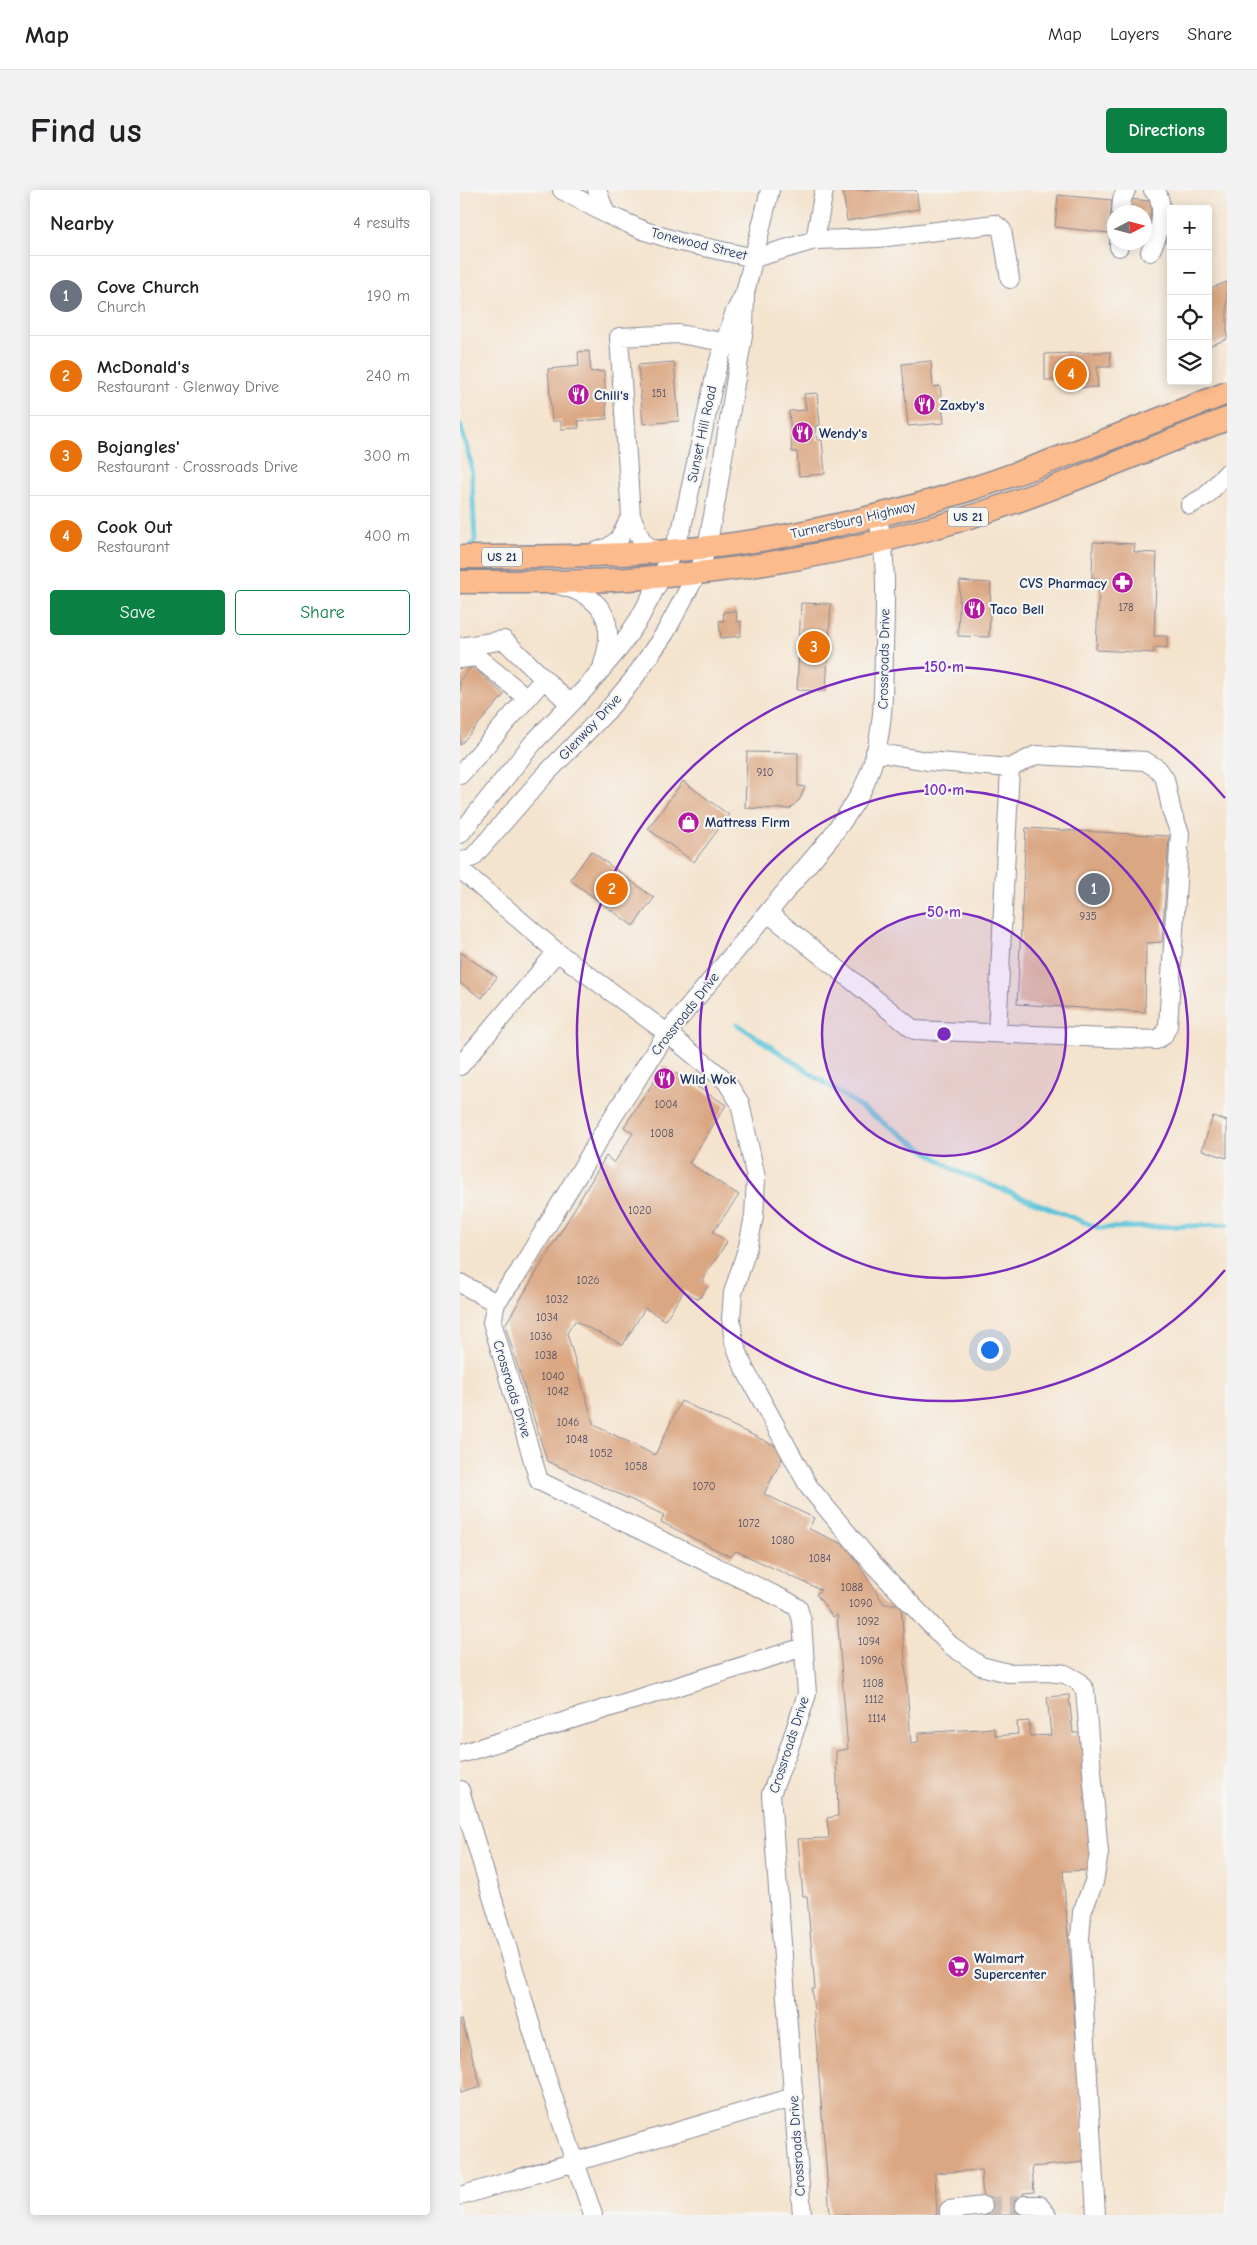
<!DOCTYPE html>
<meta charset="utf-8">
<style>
body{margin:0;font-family:"Comic Neue",sans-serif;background:#f2f2f2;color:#202124}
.controls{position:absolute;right:15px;top:15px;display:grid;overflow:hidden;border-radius:5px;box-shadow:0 2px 12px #0003}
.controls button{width:45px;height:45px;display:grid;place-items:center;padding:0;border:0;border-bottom:1px solid #e0e0e0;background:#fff;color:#202124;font:25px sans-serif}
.compass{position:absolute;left:647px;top:15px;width:45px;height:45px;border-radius:50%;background:#fff;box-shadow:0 2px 12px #0003;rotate:84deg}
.you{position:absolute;left:529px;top:1159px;width:18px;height:18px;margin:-12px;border:4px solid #fff;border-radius:50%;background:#1a73e8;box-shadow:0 0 0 8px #1a73e833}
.badge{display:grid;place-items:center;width:32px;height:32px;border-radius:50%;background:#0b8043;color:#fff;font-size:16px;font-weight:700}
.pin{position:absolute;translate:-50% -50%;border:2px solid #fff;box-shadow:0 1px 5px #0006}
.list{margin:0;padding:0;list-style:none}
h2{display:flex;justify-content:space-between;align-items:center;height:65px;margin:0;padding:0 20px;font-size:21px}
h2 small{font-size:16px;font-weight:400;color:#757577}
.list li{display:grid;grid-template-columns:32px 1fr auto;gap:15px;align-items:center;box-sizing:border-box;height:80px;padding:0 20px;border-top:1px solid #e0e0e0}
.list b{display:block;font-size:19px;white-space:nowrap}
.list p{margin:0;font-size:16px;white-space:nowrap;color:#757577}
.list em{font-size:16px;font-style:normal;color:#757577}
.actions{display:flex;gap:10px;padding:15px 20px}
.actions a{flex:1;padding:11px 0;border:1px solid #0b8043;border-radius:5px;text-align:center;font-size:18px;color:#0b8043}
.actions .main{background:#0b8043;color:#fff}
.icon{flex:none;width:28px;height:28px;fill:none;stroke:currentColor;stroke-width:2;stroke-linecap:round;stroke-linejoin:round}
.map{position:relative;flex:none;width:767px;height:2025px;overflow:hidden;border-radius:5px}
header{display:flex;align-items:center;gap:30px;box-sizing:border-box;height:70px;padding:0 25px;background:#fff;border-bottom:1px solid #e0e0e0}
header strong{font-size:24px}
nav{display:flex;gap:28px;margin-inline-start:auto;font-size:18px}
.intro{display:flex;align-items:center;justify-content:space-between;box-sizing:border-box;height:120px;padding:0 30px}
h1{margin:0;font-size:35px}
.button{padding:12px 22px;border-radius:5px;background:#0b8043;color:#fff;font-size:18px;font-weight:700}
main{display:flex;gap:30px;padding:0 30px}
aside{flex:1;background:#fff;border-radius:5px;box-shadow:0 2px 12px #0003}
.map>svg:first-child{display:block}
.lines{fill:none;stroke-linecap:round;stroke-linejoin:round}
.stream{stroke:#5dc4da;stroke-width:5}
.building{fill:#dba783}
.minor-tunnel{stroke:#c9bfb7;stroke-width:18;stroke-dasharray:18 9;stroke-linecap:butt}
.minor-casing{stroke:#888996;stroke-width:20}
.major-casing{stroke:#888996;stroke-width:25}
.minor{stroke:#fff;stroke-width:18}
.major{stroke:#fbbb8c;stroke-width:22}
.ring{fill:none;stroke:#7b2cbf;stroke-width:2.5}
.labels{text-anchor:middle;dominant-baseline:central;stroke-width:4.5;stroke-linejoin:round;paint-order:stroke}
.number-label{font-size:11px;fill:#4b4d67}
.shield{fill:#f6f6f2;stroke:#5d6b8a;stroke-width:1}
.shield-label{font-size:12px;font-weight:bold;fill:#1b2f5e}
.street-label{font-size:14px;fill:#1b2f5e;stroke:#f6f6f2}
.poi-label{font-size:14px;font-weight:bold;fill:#1b2f5e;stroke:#f6f6f2;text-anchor:start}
.centre{fill:#7b2cbf;stroke:#f6f6f2;stroke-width:2.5}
.ring-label{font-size:15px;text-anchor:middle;font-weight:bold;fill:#7b2cbf;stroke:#f6f6f2;stroke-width:4.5;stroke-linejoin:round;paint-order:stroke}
</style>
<header>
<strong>Map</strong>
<nav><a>Map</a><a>Layers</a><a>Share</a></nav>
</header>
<div class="intro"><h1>Find us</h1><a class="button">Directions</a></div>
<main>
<aside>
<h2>Nearby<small>4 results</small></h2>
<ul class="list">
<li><span class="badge" style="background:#6b7280">1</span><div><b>Cove Church</b><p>Church</p></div><em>190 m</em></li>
<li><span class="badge" style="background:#e8710a">2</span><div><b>McDonald's</b><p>Restaurant · Glenway Drive</p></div><em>240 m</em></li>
<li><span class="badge" style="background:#e8710a">3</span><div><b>Bojangles'</b><p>Restaurant · Crossroads Drive</p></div><em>300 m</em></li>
<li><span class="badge" style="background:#e8710a">4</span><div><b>Cook Out</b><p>Restaurant</p></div><em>400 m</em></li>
</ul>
<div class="actions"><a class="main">Save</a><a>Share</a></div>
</aside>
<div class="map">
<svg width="767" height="2025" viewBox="0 0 767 2025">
<rect width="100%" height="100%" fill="#f6f6f2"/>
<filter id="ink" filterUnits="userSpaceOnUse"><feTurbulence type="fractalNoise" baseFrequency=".02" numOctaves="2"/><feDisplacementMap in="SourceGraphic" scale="10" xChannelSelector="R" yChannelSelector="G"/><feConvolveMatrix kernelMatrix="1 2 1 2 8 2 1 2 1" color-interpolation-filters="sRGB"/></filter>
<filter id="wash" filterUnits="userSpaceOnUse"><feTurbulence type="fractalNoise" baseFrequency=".0096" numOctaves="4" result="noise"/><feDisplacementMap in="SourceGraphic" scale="20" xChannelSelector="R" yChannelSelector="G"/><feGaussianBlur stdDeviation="1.12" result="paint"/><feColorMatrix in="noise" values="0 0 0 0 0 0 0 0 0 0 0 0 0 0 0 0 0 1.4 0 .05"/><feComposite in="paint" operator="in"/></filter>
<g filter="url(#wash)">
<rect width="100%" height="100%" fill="#f4e3cd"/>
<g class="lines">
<!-- stream -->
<path class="stream" d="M0,235L11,272L15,350L9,361
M277,834L496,981L639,1038L767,1035"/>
</g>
<g id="blocks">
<!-- building -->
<path class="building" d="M383,0H456L459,19L387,31Z
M598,5L652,10L649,43L595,37Z
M667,9L692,11L688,45L684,44V22H665Z
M767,92V149L749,156L748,99Z
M129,161L131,182L144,181L147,229L118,231L119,238L101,239V231H92L88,179L119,176L118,162Z
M650,162L651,177H637L638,197L600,198V190H585V164Z
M471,171L473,197L480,196L484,233L448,236L442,174Z
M214,172L219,231L183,234L178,175Z
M357,203L360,235L355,236L357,250H362L365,284L339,286L337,262H332L329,221L346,220L344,204Z
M633,352L675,354L674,362L697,363L694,446H707V458L694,457V463L636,460L639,388H632Z
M500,391L531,393L529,447L498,446Z
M341,413L371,414L366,501L337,500Z
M276,421L277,432L281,431V446L261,448L259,431H264L263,422Z
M12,476L44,505L0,555V490Z
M287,562L338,563V596L345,597L340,609L330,619L285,618Z
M223,591L269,625L234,672L188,639Z
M566,638L709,646L702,752L686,753L685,822L557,814Z
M131,661L194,708L173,736L110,690Z
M0,762L37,787L22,808L0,793Z
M204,876L266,915L229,973L279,1005L253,1042L267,1052L242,1090L248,1096L239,1109L224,1101L205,1130L185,1118L163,1155L115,1131L107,1143L134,1235L195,1265L221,1211L326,1261L304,1304L354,1328L349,1339L387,1356L424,1414H441L451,1553L458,1552V1543L534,1538L536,1546L558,1544L557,1532L569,1531L570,1546L591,1545L587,1507L609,1505L613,1543H625L636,1680L603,1681L626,1972L572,1977L574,2002L563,2003L565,2025H524L521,1980L475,1983L477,2025H370L352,1799H355L347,1706H343L338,1649L369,1648L367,1628L378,1626L376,1561L388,1559L377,1425L373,1427L356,1404L361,1400L276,1361L271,1367L201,1332L204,1325L87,1271L45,1135L146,966L154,973L173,943L164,937Z
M753,926L767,931V968L742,960Z
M0,1830H2L21,1897L0,1903Z"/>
</g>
</g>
<g filter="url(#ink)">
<use href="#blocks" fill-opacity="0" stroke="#888996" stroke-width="1"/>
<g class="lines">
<!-- minor-tunnel -->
<path class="minor-tunnel" d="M523,2016L564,2015"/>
<defs>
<path id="minor" d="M102,0L146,24L185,41L220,52L295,68L355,50L364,0
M137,0L146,24
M661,22L662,9L666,0
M355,50L419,48L535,34L542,40L550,89
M659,57V52
M690,62C701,42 705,22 697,2L693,0
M730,315L746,306L767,283
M203,361C177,357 181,344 171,326L159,147L219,144L263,152
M135,362L149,357L159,349L171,326
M99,395C143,406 157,431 143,474
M0,457L44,450L110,514
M0,469L17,467L67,508
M0,585L84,489
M0,644L73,553L125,499L161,456L179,429L202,386L222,337L257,177L274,124L285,103L310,0
M0,672L13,667L83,587L147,521L172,491L205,443L240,378L247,357L256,310L284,139L285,106
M0,679L97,762L207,843L266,891L280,913L296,988L294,1026L288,1056L273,1103L271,1129L274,1152L284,1178L349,1297L413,1374L490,1455L521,1476L548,1483L588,1482L605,1484L618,1491L625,1500L639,1663L634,1692L622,1722L620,1749L636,2025
M308,723L454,840L696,850L703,846L708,836L720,643L712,623L705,589L698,579L685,571L576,565L550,578L467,571L415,562
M537,843L550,578
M0,876L97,762
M0,1093L36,1113
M0,1564L344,1457
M0,1600L86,1886L133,2025
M0,2006L334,1907
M564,2015H579L587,2025
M342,2025L311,1604L329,1558L347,1504L342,1431L338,1418L327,1411L79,1291L32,1132L36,1113L59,1082L154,925L207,843L371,647C387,625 403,604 411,578C425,538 423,499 424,458C425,414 428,369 417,325
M489,2025V2020L523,2016"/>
<path id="major" d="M0,367C110,367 220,366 329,345C391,333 453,318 514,298C600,270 683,235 767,203
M0,392C61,392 122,393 183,388C279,381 375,364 469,339C569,312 669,266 767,229"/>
</defs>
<!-- minor casing -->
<use href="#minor" class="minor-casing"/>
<!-- major casing -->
<use href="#major" class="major-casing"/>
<!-- minor -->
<use href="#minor" class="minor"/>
<!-- major -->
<use href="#major" class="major"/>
</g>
</g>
<!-- distance rings -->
<circle cx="484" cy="844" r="122" fill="#7b2cbf" fill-opacity=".12"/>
<g class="ring">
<circle cx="484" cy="844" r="122"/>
<circle cx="484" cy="844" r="244"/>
<path d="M765 1080A367 367 0 1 1 765 608"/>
</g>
<!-- icons -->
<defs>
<symbol id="restaurant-disc" viewBox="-11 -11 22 22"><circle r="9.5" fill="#b5179e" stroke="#f6f6f2"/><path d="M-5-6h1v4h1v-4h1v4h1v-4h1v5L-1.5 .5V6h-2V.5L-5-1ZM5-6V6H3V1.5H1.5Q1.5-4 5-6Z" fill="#fff"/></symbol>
<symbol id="pharmacy-disc" viewBox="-11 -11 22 22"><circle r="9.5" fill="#b5179e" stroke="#f6f6f2"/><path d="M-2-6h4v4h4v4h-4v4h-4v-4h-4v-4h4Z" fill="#fff"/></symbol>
<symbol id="shop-disc" viewBox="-11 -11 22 22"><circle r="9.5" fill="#b5179e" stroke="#f6f6f2"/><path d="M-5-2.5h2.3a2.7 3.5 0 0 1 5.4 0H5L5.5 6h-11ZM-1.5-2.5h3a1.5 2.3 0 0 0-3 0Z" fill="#fff"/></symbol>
<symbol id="supermarket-disc" viewBox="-11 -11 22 22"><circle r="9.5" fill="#b5179e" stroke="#f6f6f2"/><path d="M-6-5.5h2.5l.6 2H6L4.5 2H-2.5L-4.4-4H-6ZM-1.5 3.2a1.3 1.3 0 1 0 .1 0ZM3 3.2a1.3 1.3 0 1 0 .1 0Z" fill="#fff"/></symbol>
</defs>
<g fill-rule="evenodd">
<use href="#restaurant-disc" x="106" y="192" width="25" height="25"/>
<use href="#restaurant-disc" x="452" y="202" width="25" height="25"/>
<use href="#restaurant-disc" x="330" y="230" width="25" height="25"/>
<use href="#pharmacy-disc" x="650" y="380" width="25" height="25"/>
<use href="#restaurant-disc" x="502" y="406" width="25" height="25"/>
<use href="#shop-disc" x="216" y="620" width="25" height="25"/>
<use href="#restaurant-disc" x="192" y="876" width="25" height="25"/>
<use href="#supermarket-disc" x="486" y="1764" width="25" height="25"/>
</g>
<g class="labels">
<!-- number labels -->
<g class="number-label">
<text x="199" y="203">151</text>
<text x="666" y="417">178</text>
<text x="305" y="582">910</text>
<text x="628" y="726">935</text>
<text x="206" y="914">1004</text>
<text x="202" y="943">1008</text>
<text x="180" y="1020">1020</text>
<text x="128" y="1090">1026</text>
<text x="97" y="1109">1032</text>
<text x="87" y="1127">1034</text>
<text x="81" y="1146">1036</text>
<text x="86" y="1165">1038</text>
<text x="93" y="1186">1040</text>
<text x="98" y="1201">1042</text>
<text x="108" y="1232">1046</text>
<text x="117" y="1249">1048</text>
<text x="141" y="1263">1052</text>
<text x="176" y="1276">1058</text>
<text x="244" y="1296">1070</text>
<text x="289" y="1333">1072</text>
<text x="323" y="1350">1080</text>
<text x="360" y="1368">1084</text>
<text x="392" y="1397">1088</text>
<text x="401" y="1413">1090</text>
<text x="408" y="1431">1092</text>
<text x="409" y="1451">1094</text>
<text x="412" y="1470">1096</text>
<text x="413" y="1493">1108</text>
<text x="414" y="1509">1112</text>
<text x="417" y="1528">1114</text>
</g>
<!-- shield labels -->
<g class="shield">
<rect x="488" y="317.5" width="40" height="19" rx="4"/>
<rect x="22" y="357.5" width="40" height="19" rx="4"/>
</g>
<g class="shield-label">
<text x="508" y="327">US 21</text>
<text x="42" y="367">US 21</text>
</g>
<!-- street labels -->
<g class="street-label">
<text transform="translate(239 54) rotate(14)">Tonewood Street</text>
<text transform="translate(242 244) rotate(-78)">Sunset Hill Road</text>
<text transform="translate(393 330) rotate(-13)">Turnersburg Highway</text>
<text transform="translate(424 469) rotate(-89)">Crossroads Drive</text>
<text transform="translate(130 537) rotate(-47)">Glenway Drive</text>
<text transform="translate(225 824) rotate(-52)">Crossroads Drive</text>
<text transform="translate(52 1199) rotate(73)">Crossroads Drive</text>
<text transform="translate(329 1555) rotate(-72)">Crossroads Drive</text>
<text transform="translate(337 1956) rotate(-94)">Crossroads Drive</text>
</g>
<!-- poi labels -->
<g class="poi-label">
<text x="134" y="205">Chili's</text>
<text x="480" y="215">Zaxby's</text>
<text x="359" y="243">Wendy's</text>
<text x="647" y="393" text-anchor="end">CVS Pharmacy</text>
<text x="530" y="419">Taco Bell</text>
<text x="245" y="632">Mattress Firm</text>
<text x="220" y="889">Wild Wok</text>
<text x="514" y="1768">Walmart<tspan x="514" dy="16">Supercenter</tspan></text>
</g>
</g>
<circle cx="484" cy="844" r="8" class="centre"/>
<g class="ring-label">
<text x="484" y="482">150 m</text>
<text x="484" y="605">100 m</text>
<text x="484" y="727">50 m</text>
</g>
</svg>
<div class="controls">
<button>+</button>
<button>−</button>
<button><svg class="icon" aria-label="locate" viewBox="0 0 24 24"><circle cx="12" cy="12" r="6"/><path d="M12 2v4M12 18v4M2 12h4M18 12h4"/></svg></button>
<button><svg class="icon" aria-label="layers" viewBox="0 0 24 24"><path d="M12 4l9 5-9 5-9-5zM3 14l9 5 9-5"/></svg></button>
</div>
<svg class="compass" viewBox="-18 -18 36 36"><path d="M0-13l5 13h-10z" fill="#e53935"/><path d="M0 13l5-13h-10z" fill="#757577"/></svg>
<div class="you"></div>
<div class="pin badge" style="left:634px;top:699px;background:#6b7280">1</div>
<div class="pin badge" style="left:152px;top:699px;background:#e8710a">2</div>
<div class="pin badge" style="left:354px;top:457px;background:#e8710a">3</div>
<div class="pin badge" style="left:611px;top:184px;background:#e8710a">4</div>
</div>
</main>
